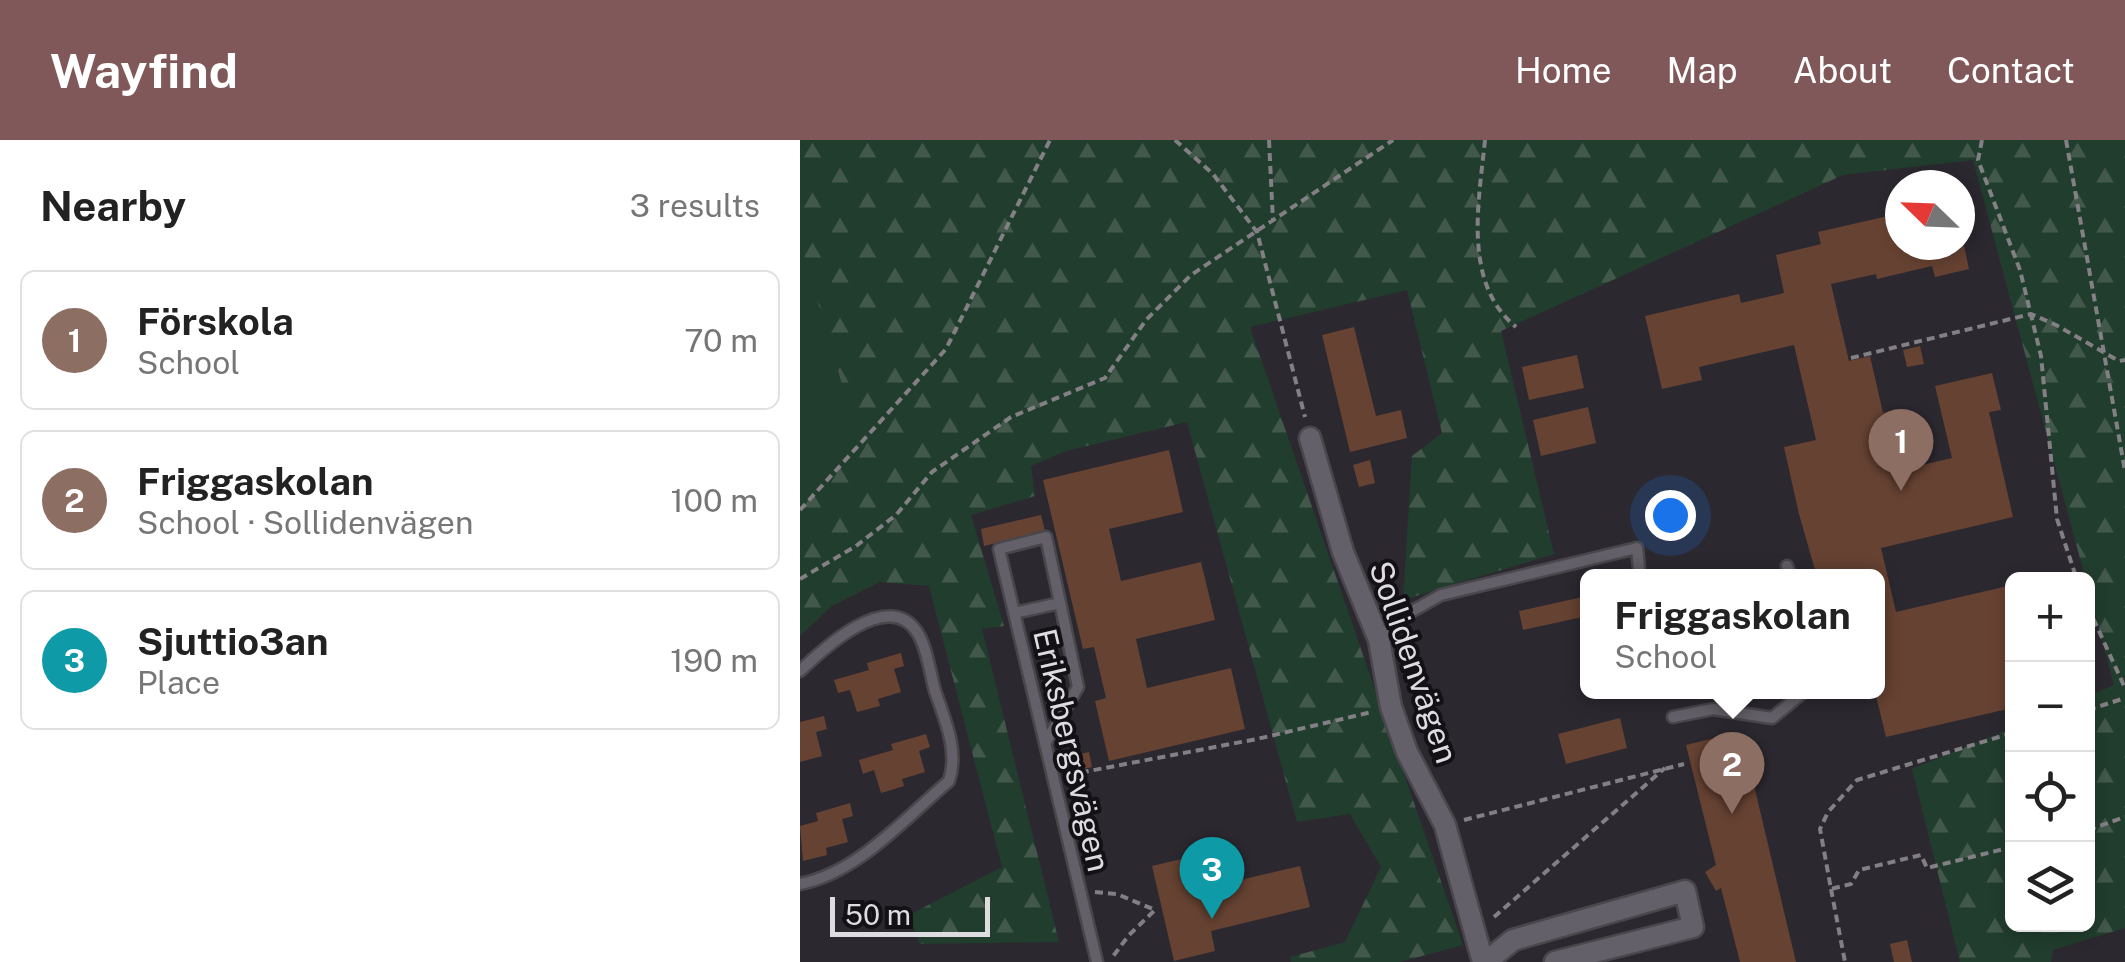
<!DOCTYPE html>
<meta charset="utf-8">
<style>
body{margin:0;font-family:"Public Sans",sans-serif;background:#f6f6f6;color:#222}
.controls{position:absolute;right:30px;bottom:30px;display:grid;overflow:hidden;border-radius:15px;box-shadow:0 5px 15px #0003}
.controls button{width:90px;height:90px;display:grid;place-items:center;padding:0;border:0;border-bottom:2px solid #e0e0e0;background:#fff;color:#222;font:50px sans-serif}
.compass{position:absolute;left:1085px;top:30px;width:90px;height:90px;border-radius:50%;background:#fff;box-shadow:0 5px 15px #0003;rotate:293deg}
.scale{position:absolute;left:30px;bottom:25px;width:160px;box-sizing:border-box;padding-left:10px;border:5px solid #dfdce1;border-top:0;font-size:28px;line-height:35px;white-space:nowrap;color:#dfdce1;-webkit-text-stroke:8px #131115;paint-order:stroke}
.you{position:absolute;left:870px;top:375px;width:35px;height:35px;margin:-25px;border:8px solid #fff;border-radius:50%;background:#1a73e8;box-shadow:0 0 0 15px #1a73e833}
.badge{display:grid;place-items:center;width:65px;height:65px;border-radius:50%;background:#815859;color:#fff;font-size:32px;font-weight:700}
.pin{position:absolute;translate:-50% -82px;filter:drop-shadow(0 2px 5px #0008)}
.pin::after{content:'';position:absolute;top:52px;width:35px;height:30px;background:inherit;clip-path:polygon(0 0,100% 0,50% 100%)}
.popup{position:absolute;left:780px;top:429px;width:305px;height:130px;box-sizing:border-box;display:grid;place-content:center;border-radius:15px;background:#fff;filter:drop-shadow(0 2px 8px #0005);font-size:32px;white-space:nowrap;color:#767676}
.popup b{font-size:38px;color:#222}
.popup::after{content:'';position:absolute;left:50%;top:100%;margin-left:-20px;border:20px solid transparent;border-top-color:#fff}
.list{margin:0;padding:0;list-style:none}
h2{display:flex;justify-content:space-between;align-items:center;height:130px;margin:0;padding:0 40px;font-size:42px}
h2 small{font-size:32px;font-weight:400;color:#767676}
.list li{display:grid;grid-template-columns:65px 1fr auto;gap:30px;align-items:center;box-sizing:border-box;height:140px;margin:0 20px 20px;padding:0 20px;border:2px solid #e0e0e0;border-radius:15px}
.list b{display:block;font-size:38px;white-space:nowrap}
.list p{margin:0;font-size:32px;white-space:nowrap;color:#767676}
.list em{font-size:32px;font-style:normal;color:#767676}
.icon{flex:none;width:55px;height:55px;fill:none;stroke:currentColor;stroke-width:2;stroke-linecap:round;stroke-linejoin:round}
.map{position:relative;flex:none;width:1325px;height:822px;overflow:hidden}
header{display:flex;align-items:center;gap:60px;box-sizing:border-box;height:140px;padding:0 50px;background:#815859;color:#fff}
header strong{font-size:48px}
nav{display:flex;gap:55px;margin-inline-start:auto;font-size:35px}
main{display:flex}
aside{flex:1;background:#fff}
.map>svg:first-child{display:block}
.forest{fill:url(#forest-firs)}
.park{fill:#213d2d}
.building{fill:#664232}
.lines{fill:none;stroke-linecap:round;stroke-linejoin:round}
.lane-casing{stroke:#49464c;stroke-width:15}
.street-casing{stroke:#49464c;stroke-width:25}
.path{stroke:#827f85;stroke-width:4;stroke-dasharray:8 5;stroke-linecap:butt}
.lane{stroke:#646069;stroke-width:10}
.street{stroke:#646069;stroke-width:20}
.labels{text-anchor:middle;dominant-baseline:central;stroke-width:8;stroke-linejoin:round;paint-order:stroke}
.street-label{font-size:32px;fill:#dfdce1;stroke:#131115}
</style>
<header>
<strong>Wayfind</strong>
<nav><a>Home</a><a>Map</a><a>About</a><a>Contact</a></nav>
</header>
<main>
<aside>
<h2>Nearby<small>3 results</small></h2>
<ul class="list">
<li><span class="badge" style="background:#8d6e63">1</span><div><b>Förskola</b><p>School</p></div><em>70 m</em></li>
<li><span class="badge" style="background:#8d6e63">2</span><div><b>Friggaskolan</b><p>School · Sollidenvägen</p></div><em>100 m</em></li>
<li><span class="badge" style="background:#0f9aa8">3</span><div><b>Sjuttio3an</b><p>Place</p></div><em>190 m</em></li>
</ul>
</aside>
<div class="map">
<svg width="1325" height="822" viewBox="0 0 1325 822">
<defs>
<pattern id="forest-firs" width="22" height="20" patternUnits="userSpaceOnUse" patternTransform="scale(2.5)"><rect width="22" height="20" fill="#213d2d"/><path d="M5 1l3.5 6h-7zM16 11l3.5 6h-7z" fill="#41584b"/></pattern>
</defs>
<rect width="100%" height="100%" fill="#2c2830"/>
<!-- forest -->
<path class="forest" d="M0,0H1325V788L1253,810L1251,822H1160L1112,629L1212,588V784H1288V556L1314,545L1173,20L1043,35L701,191L754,414L603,460L612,316L642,293L607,150L450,187L663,805L600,822H491L490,817L545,802L581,727L550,674L497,682L387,282L266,311L231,326L235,356L171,375L204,486L182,489L259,802L120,804L109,775L202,727L129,446L80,442L32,466L0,496Z"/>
<!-- park -->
<path class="park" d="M0,101L56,292L0,364Z"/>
<!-- building -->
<path class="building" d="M1088,76L1090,88L1100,86V105H1160L1162,96L1169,129L1135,137L1132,126L1077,139L1076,134L1031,144L1049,221L1070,216L1083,273L1095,270L1109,328L1152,318L1135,246L1192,233L1201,270L1189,272L1213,377L1081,408L1096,472L1212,445V568L1086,597L1075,552L1077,437H1017L999,374L984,307L1016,300L994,205L899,227L902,240L862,249L845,176L939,154L941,163L984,153L976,115L1021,104L1018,92Z
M554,187L576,276L601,270L607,298L550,312L522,195Z
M1120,206L1124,224L1107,227L1103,210Z
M777,215L784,248L729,260L722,227Z
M788,267L796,303L741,316L733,280Z
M369,310L383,372L309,389L321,441L401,422L415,480L336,499L347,548L431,528L445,589L309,621L295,561L306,558L294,507L283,509L243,340Z
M570,320L575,343L559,347L553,325Z
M241,375L245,391L184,406L181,389Z
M787,456V476L723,490L719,471Z
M101,513L104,526L94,529L101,552L78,559L80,566L57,572L50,550L38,553L34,540L69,530L67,523Z
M24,576L27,589L16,592L22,616L0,622V582Z
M820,578L827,608L766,624L758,594Z
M935,593L942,622L948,620L996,822H940L921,748L916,751L905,732L916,725L886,605Z
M126,594L130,607L119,611L125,632L102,639L104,646L81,653L74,630L63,634L59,620L93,610L91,604Z
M289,612L292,627L264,633L260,619Z
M50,663L53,676L42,679L48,702L26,708L27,715L3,721L0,686L18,681L16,673Z
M394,716L402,749L500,726L510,767L411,791L415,811L374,821L352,726Z
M1107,800L1112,822H1094L1090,804Z"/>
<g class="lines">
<defs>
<path id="lane" d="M987,426L991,437
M214,473L260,463
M579,499L598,479L641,455L837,408L839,428
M0,531C23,509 88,448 117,492C127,507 130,533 135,551C145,580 159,611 149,641C105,678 58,733 0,744
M873,577L913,569L972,578L1004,552
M246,602L278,547L246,397L199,409L297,822"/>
<path id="street" d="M510,298L543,412L579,500L591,567L607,612L645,685L683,822
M686,822L713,800L885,751L893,787L755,822"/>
</defs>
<!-- lane casing -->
<use href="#lane" class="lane-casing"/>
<!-- street casing -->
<use href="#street" class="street-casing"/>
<!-- path -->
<path class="path" d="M375,0L413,34L457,92L505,277
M469,0L473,81
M685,0C679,61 662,143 716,187
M1182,0L1178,20L1220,130L1241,216L1257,379L1277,440
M1266,0L1325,331
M1051,218L1231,174L1256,185L1319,221L1325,220
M0,370L146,209L250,0
M0,439L56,406L96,375L132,332L211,277L305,238L346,180L391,135L593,0
M1288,467L1325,548
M1288,570L1325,558
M1212,593L1057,640L1028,672L1020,689L1031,749L1051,744L1059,730L1121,715L1127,728L1212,707
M268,635L457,599L572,572
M664,680L884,624
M1288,690L1325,677
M1031,749L1045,822
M295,752L317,754L355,770L329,795L311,819
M694,777L865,628"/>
<!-- lane -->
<use href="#lane" class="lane"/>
<!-- street -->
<use href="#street" class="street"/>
</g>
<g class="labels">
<!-- street labels -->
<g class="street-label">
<text transform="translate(614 522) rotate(71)">Sollidenvägen</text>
<text transform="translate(272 610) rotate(77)">Eriksbergsvägen</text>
</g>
</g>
</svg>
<div class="controls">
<button>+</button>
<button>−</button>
<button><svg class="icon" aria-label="locate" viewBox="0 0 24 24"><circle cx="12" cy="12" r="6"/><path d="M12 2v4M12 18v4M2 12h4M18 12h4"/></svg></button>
<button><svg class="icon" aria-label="layers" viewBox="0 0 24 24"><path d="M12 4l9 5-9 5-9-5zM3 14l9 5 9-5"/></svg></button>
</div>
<svg class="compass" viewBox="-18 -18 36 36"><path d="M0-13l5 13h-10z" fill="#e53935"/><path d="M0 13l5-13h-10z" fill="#767676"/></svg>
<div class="scale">50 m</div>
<div class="you"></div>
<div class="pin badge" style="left:1101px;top:351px;background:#8d6e63">1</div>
<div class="pin badge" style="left:932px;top:674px;background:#8d6e63">2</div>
<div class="popup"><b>Friggaskolan</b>School</div>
<div class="pin badge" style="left:412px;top:779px;background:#0f9aa8">3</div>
</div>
</main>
